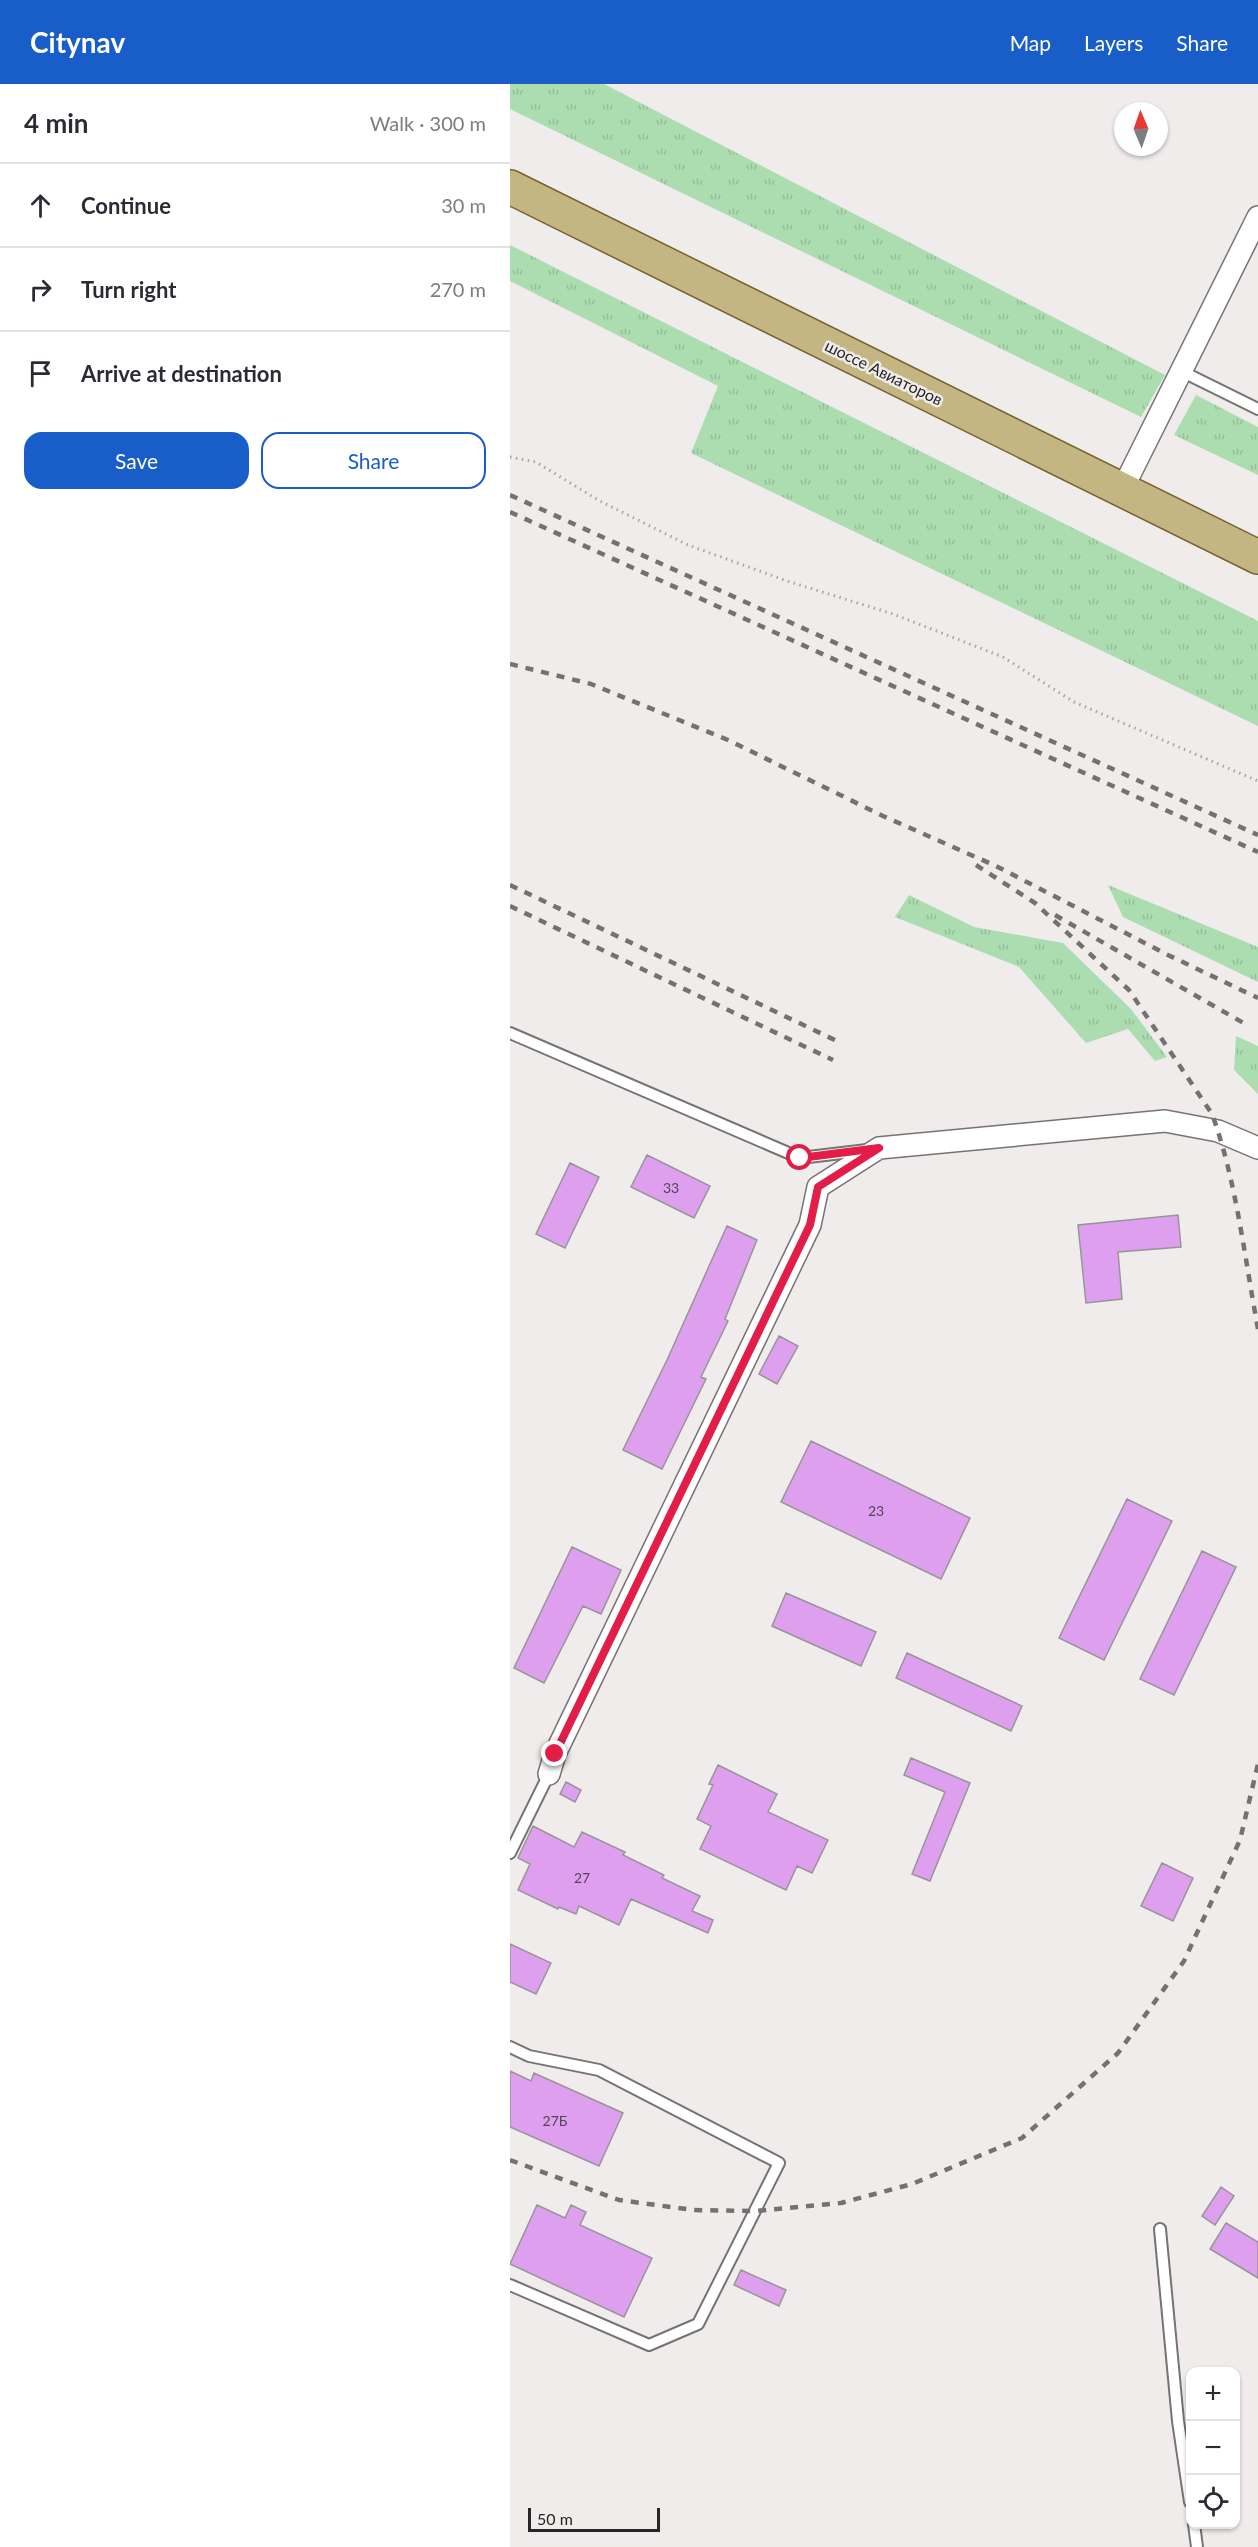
<!DOCTYPE html>
<meta charset="utf-8">
<style>
body{margin:0;font-family:Lato,sans-serif;background:#f2f2f3;color:#2b2b33}
.controls{position:absolute;right:18px;bottom:18px;display:grid;overflow:hidden;border-radius:12px;box-shadow:0 2px 4px #0004}
.controls button{width:54px;height:54px;display:grid;place-items:center;padding:0;border:0;border-bottom:2px solid #e1e1e2;background:#fff;color:#2b2b33;font:30px sans-serif}
.compass{position:absolute;left:604px;top:18px;width:54px;height:54px;border-radius:50%;background:#fff;box-shadow:0 2px 4px #0004;rotate:358deg}
.scale{position:absolute;left:18px;bottom:15px;width:132px;box-sizing:border-box;padding-left:6px;border:3px solid #272525;border-top:0;font-size:16px;line-height:21px;white-space:nowrap;color:#272525;-webkit-text-stroke:4px #f0eceb;paint-order:stroke}
.stop{position:absolute;width:18px;height:18px;margin:-14px;border:4px solid #e11d48;border-radius:50%;background:#fff}
.stop.end{background:#e11d48;border-color:#fff;box-shadow:0 2px 6px #0008}
.list{margin:0;padding:0;list-style:none}
h2{display:flex;justify-content:space-between;align-items:center;height:78px;margin:0;padding:0 24px;font-size:26px}
h2 small{font-size:20px;font-weight:400;color:#7c7c81}
.list li{display:grid;grid-template-columns:39px 1fr auto;gap:18px;align-items:center;box-sizing:border-box;height:84px;padding:0 24px;border-top:2px solid #e1e1e2}
.list b{display:block;font-size:22px;white-space:nowrap}
.list em{font-size:20px;font-style:normal;color:#7c7c81}
.actions{display:flex;gap:12px;padding:18px 24px}
.actions a{flex:1;padding:14px 0;border:2px solid #195dc8;border-radius:18px;text-align:center;font-size:21px;color:#195dc8}
.actions .main{background:#195dc8;color:#fff}
.icon{flex:none;width:33px;height:33px;fill:none;stroke:currentColor;stroke-width:2;stroke-linecap:round;stroke-linejoin:round}
.map{position:relative;flex:none;width:748px;height:2463px;overflow:hidden}
header{display:flex;align-items:center;gap:36px;box-sizing:border-box;height:84px;padding:0 30px;background:#195dc8;color:#fff}
header strong{font-size:28px}
nav{display:flex;gap:33px;margin-inline-start:auto;font-size:21px}
main{display:flex}
aside{flex:1;background:#fff}
.map>svg:first-child{display:block}
.grass{fill:url(#grass-tufts)}
.building{fill:#dd9fee;stroke:#979597;stroke-width:1.5}
.lines{fill:none;stroke-linecap:round;stroke-linejoin:round}
.service-casing{stroke:#767372;stroke-width:14}
.minor-casing{stroke:#767372;stroke-width:24}
.primary-casing{stroke:#74632c;stroke-width:36}
.path{stroke:#a8a5a4;stroke-width:3;stroke-dasharray:1.5 4.5;stroke-linecap:butt}
.service{stroke:#fff;stroke-width:10}
.minor{stroke:#fff;stroke-width:21}
.primary{stroke:#c4b682;stroke-width:33}
.rail{stroke:#747171;stroke-width:4.5;stroke-dasharray:8 8;stroke-linecap:butt}
.route{stroke:#e11d48;stroke-width:8}
.labels{text-anchor:middle;dominant-baseline:central;stroke-width:5;stroke-linejoin:round;paint-order:stroke}
.number-label{font-size:14px;fill:#544457}
.street-label{font-size:16px;fill:#272525;stroke:#f0eceb}
</style>
<header>
<strong>Citynav</strong>
<nav><a>Map</a><a>Layers</a><a>Share</a></nav>
</header>
<main>
<aside>
<h2>4 min<small>Walk · 300 m</small></h2>
<ul class="list">
<li><svg class="icon" aria-label="ahead" viewBox="0 0 24 24"><path d="M12 20V5M6 11l6-6 6 6"/></svg><div><b>Continue</b></div><em>30 m</em></li>
<li><svg class="icon" aria-label="right" viewBox="0 0 24 24"><path d="M7 20v-9h11M14 6l5 5-5 5"/></svg><div><b>Turn right</b></div><em>270 m</em></li>
<li><svg class="icon" aria-label="arrive" viewBox="0 0 24 24"><path d="M6 21V4h12l-3 4 3 4H6"/></svg><div><b>Arrive at destination</b></div></li>
</ul>
<div class="actions"><a class="main">Save</a><a>Share</a></div>
</aside>
<div class="map">
<svg width="748" height="2463" viewBox="0 0 748 2463">
<defs>
<pattern id="grass-tufts" width="24" height="20" patternUnits="userSpaceOnUse" patternTransform="scale(1.5)"><rect width="24" height="20" fill="#abddb1"/><path d="M3 7l-1-3M5 7V3M7 7l1-3M15 17l-1-3M17 17v-4M19 17l1-3" fill="none" stroke="#93be98"/></pattern>
</defs>
<rect width="100%" height="100%" fill="#f0eceb"/>
<!-- grass -->
<path class="grass" d="M0,0H94L655,291L631,333L0,25Z
M0,161L748,537V642L181,369L208,302L0,197Z
M686,311L748,343V391L664,351Z
M598,801L748,863V898L613,833Z
M399,811L464,843L553,859L621,925L657,973L645,977L618,945L576,959L509,883L385,833Z
M726,952L748,962V1010L724,986Z"/>
<!-- building -->
<path class="building" d="M137,1071L200,1102L184,1134L121,1103Z
M60,1079L89,1093L55,1164L26,1150Z
M668,1131L671,1163L608,1168L612,1215L576,1219L568,1141Z
M217,1142L247,1156L215,1235L218,1237L191,1293L196,1295L152,1385L113,1366L157,1276Z
M269,1252L288,1262L267,1300L249,1290Z
M301,1357L460,1434L431,1495L271,1418Z
M617,1415L662,1437L594,1576L549,1554Z
M62,1463L111,1486L91,1530L73,1522L34,1599L4,1584Z
M692,1467L726,1483L664,1611L630,1595Z
M276,1509L366,1548L351,1582L262,1542Z
M397,1569L512,1622L501,1647L386,1594Z
M401,1674L460,1699L420,1797L402,1790L435,1708L394,1691Z
M208,1681L267,1710L258,1728L318,1756L302,1789L287,1782L276,1806L190,1765L201,1742L187,1735L203,1701L199,1700Z
M56,1698L71,1706L65,1718L50,1710Z
M23,1742L64,1763L72,1748L115,1768L113,1771L154,1791L152,1794L190,1812L182,1827L203,1836L198,1849L121,1815L109,1841L69,1822L66,1830L49,1823L48,1825L8,1806L20,1780L8,1774Z
M652,1779L683,1794L663,1837L631,1822Z
M0,1860L41,1879L26,1910L0,1898Z
M0,1987L21,1997L24,1989L113,2029L89,2082L0,2043Z
M711,2103L724,2112L705,2141L692,2132Z
M27,2121L55,2134L61,2121L76,2128L70,2141L142,2174L114,2233L0,2180Z
M716,2139L748,2158V2194L700,2165Z
M231,2186L276,2206L269,2222L224,2201Z"/>
<g class="lines">
<defs>
<path id="service" d="M671,287L748,325
M0,949L290,1074L357,1066
M0,1769L39,1690
M0,1963L19,1972L89,1986L269,2079L188,2240L139,2261L0,2201
M650,2145L668,2337L680,2418
M684,2440L687,2463"/>
<path id="minor" d="M612,406L748,133
M39,1690L45,1670L300,1141L308,1103L369,1064L655,1037L708,1047L748,1064"/>
<path id="primary" d="M0,103L748,473"/>
</defs>
<!-- service casing -->
<use href="#service" class="service-casing"/>
<!-- minor casing -->
<use href="#minor" class="minor-casing"/>
<!-- primary casing -->
<use href="#primary" class="primary-casing"/>
<!-- path -->
<path class="path" d="M0,373L26,378L88,416L178,461L277,497L383,530L493,573L564,618L748,697"/>
<!-- service -->
<use href="#service" class="service"/>
<!-- minor -->
<use href="#minor" class="minor"/>
<!-- primary -->
<use href="#primary" class="primary"/>
<!-- rail -->
<path class="rail" d="M0,411L748,751
M0,428L748,768
M0,580L81,600L218,656L373,732L486,782L656,870L748,914
M466,781L525,819L619,906L702,1030C726,1095 735,1176 748,1245
M0,801L329,958
M0,822L323,976
M545,831L737,941
M0,2076L109,2116L183,2126L246,2127L331,2119L402,2100L512,2054L608,1969L674,1877L730,1756L748,1680"/>
</g>
<g class="lines">
<!-- route -->
<path class="route" d="M45,1670L300,1141L308,1103L369,1064L290,1074"/>
</g>
<g class="labels">
<!-- number labels -->
<g class="number-label">
<text x="161" y="1103">33</text>
<text x="366" y="1426">23</text>
<text x="72" y="1793">27</text>
<text x="45" y="2036">27Б</text>
</g>
<!-- street labels -->
<g class="street-label">
<text transform="translate(374 288) rotate(26)">шоссе Авиаторов</text>
</g>
</g>
</svg>
<div class="controls">
<button>+</button>
<button>−</button>
<button><svg class="icon" aria-label="locate" viewBox="0 0 24 24"><circle cx="12" cy="12" r="6"/><path d="M12 2v4M12 18v4M2 12h4M18 12h4"/></svg></button>
</div>
<svg class="compass" viewBox="-18 -18 36 36"><path d="M0-13l5 13h-10z" fill="#e53935"/><path d="M0 13l5-13h-10z" fill="#7c7c81"/></svg>
<div class="scale">50 m</div>
<div class="stop" style="left:290px;top:1074px"></div>
<div class="stop end" style="left:45px;top:1670px"></div>
</div>
</main>
